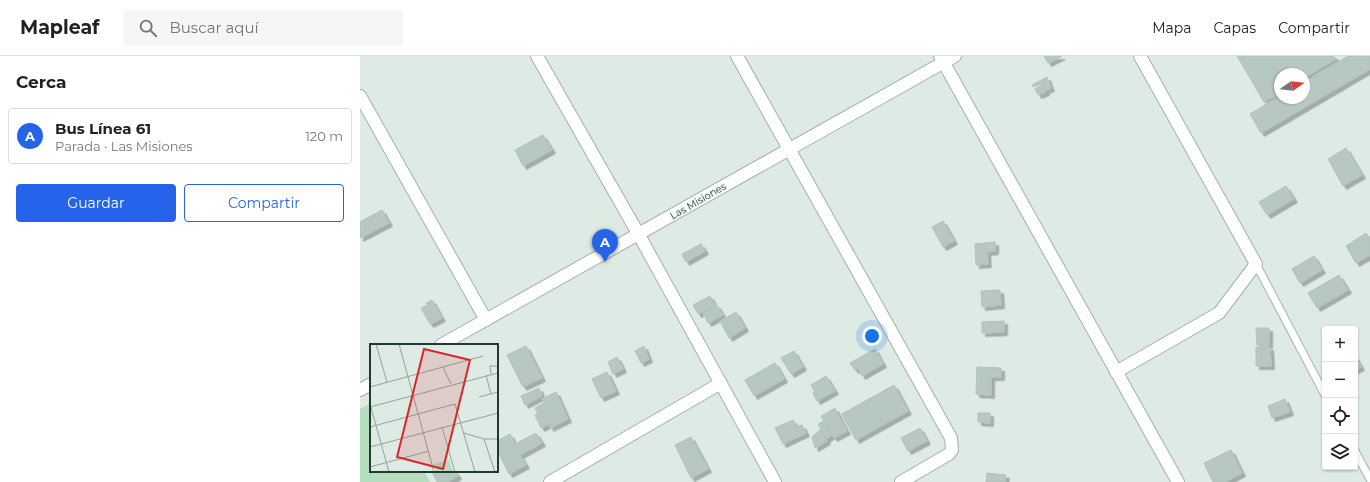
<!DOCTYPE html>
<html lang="es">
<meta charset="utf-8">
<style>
body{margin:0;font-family:Montserrat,sans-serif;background:#f6f6f6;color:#202124}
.controls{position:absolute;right:12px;bottom:12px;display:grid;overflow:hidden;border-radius:4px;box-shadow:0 1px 3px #0004}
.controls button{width:36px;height:36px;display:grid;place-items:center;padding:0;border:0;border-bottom:1px solid #e0e0e0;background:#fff;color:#202124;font:20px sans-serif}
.compass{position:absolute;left:914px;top:12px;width:36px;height:36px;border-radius:50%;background:#fff;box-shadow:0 1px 3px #0004;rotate:76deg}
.you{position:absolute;left:512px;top:280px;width:14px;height:14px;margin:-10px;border:3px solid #fff;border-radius:50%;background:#1a73e8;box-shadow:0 0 0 6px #1a73e833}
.badge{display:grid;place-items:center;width:26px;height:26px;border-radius:50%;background:#2563eb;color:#fff;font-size:13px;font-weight:700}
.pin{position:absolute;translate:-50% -33px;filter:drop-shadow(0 1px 2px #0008)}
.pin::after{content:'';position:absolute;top:21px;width:14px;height:12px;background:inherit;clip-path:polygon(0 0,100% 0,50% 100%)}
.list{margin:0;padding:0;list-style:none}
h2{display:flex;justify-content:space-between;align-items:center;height:52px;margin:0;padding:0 16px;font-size:17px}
h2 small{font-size:13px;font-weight:400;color:#757577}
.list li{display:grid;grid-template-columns:26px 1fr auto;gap:12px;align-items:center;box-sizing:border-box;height:56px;margin:0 8px 8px;padding:0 8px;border:1px solid #e0e0e0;border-radius:4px}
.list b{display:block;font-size:15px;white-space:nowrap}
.list p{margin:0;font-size:13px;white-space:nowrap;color:#757577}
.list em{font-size:13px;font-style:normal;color:#757577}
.actions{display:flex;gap:8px;padding:12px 16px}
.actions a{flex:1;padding:9px 0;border:1px solid #2563eb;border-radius:4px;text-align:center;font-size:14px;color:#2563eb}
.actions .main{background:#2563eb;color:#fff}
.icon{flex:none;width:22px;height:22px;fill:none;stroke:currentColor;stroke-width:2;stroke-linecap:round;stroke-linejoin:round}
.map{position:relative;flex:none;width:1010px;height:426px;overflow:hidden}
header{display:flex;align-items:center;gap:24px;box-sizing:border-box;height:56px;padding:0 20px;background:#fff;border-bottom:1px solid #e0e0e0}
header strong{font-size:19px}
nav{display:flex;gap:22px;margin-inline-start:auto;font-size:14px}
.search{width:280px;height:36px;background:#f6f6f6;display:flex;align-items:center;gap:10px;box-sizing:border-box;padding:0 14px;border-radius:4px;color:#757577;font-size:15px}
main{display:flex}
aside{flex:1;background:#fff}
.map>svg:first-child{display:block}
.green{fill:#b6ddbd}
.building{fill:#b6c8bf;stroke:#b0c4ba;filter:url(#shadow)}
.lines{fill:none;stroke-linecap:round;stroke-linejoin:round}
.lane-casing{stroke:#a1b2ab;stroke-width:9}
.street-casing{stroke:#a1b2ab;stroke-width:14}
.lane{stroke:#fff;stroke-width:7}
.street{stroke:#fff;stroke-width:12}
.labels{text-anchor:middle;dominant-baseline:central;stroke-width:3;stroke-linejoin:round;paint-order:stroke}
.street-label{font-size:10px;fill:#1f3a31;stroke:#eef7f2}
.inset-road{fill:none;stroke:#92a49c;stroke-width:1}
.view{fill:#d62828;fill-opacity:0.15;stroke:#d62828;stroke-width:2}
.inset-edge{fill:none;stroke:#1f3a31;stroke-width:2}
</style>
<header>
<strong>Mapleaf</strong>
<div class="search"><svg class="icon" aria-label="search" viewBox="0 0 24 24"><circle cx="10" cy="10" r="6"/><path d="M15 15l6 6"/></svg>Buscar aquí</div>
<nav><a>Mapa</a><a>Capas</a><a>Compartir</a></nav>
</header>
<main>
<aside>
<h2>Cerca<small></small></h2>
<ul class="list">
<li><span class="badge">A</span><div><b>Bus Línea 61</b><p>Parada · Las Misiones</p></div><em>120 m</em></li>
</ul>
<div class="actions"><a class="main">Guardar</a><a>Compartir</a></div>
</aside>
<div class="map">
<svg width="1010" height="426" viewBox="0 0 1010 426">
<defs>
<filter id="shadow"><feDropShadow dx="3.5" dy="3.5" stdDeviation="0" flood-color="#0004"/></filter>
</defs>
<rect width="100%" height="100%" fill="#deeae4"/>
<!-- green -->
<path class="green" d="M11,347V415H64L70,426H0V353Z"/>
<!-- building -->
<path class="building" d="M684,0H702L688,7Z
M877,0H974L976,3L944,22V18H920V37L904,46Z
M988,0H1010V13L901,77L890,58L920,40V42H944V26Z
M687,21L691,32L686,34L683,27L673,31L672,29Z
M684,29L686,36L678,39L675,33Z
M183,79L192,94L163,110L155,94Z
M986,92L1002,119L983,130L968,103Z
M926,130L934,143L907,159L899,146Z
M22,154L29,167L0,182V166Z
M583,165L594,185L583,191L572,171Z
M1006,177L1010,184V199L996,207L986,190Z
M635,186V195L627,196L628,208L616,209L615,188Z
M341,188L345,195L326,206L322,198Z
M954,200L962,214L940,227L932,213Z
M979,219L988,234L957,252L948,237Z
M640,234L641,249L622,251L621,235Z
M350,240L355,249L338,258L333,249Z
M72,244L82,262L70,268L61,252L68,249L66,247Z
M357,249L363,259L348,267L343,257Z
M376,256L385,272L369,282L360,265Z
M644,265V276L622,277V266Z
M896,272H909V289H897Z
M166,290L182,322L163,331L147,299Z
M284,290L289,303L281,307L275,295Z
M896,291H910L911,310H896Z
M515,293L523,308L502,320L498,312L495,314L490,307Z
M434,295L443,311L431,318L421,302Z
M995,300L1001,311L995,314Z
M257,301L263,313L253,318L248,306Z
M415,307L424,323L394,340L385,324Z
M617,311L641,312V321H631V339L616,338Z
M247,316L256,335L241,342L232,323Z
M466,320L475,335L457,345L453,337L455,336L451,329Z
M534,329L548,355L496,384L482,358Z
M179,332L182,340L165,349L161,340Z
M196,336L208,363L190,372L189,368L181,372L175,359L178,358L175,352L184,347L182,343Z
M925,343L930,356L912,362L908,350Z
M475,352L487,375L474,382L461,360Z
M618,357H630V367L618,366Z
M433,364L437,371L442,369L446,377L423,388L415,372Z
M464,365L472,379L466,383L458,368Z
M560,372L567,385L548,395L541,382Z
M461,373L467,385L455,392L452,381Z
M176,377L182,387L160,399L166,409L149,418L137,394V385L150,378L155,388Z
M331,381L348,413L331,422L315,389Z
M871,394L882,417L865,426H853L844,407Z
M73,415H95L98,420L88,426H77L72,416Z
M627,417L646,419L645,426H626Z"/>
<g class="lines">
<defs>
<path id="lane" d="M896,208L965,339
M995,395L1010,423"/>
<path id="street" d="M177,0L279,179L415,426
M377,0L591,382L592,394L589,398L541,426
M580,0L818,426
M0,40L126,264
M81,289L595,0
M756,316L859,257L896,208L780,0
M0,334L11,328
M190,426L361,327"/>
</defs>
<!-- lane casing -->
<use href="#lane" class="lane-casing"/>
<!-- street casing -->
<use href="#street" class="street-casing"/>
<!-- lane -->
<use href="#lane" class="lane"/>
<!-- street -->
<use href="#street" class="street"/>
</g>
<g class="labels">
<!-- street labels -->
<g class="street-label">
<text transform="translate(338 145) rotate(-30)">Las Misiones</text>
</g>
</g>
<!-- overview -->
<g transform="translate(10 288)">
<rect width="128" height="128" fill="#deeae4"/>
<path d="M79,116L83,128H66L64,120Z" fill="#b6ddbd"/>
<path class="inset-road" d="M6,0L17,38M29,0L64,128M73,23L81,40M121,30L120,22H128M116,31L121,50M0,43L113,12M109,53L128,48M0,60L19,128M0,63L128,29M0,83L85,60L105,128M72,83L85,128M94,89L114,95H128M114,95L125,128M0,103L128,69M0,123L59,107"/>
<path class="view" d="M54,5L100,16L73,125L27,113Z"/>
<rect width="128" height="128" class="inset-edge"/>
</g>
</svg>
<div class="controls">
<button>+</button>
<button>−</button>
<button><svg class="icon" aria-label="locate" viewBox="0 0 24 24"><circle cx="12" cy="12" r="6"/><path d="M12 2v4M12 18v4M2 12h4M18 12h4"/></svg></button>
<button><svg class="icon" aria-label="layers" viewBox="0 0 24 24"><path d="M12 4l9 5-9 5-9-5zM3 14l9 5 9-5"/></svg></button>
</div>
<svg class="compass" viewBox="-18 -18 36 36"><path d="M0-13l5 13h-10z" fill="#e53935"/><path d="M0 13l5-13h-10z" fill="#757577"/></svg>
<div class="you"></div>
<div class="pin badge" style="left:245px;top:206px">A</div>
</div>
</main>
